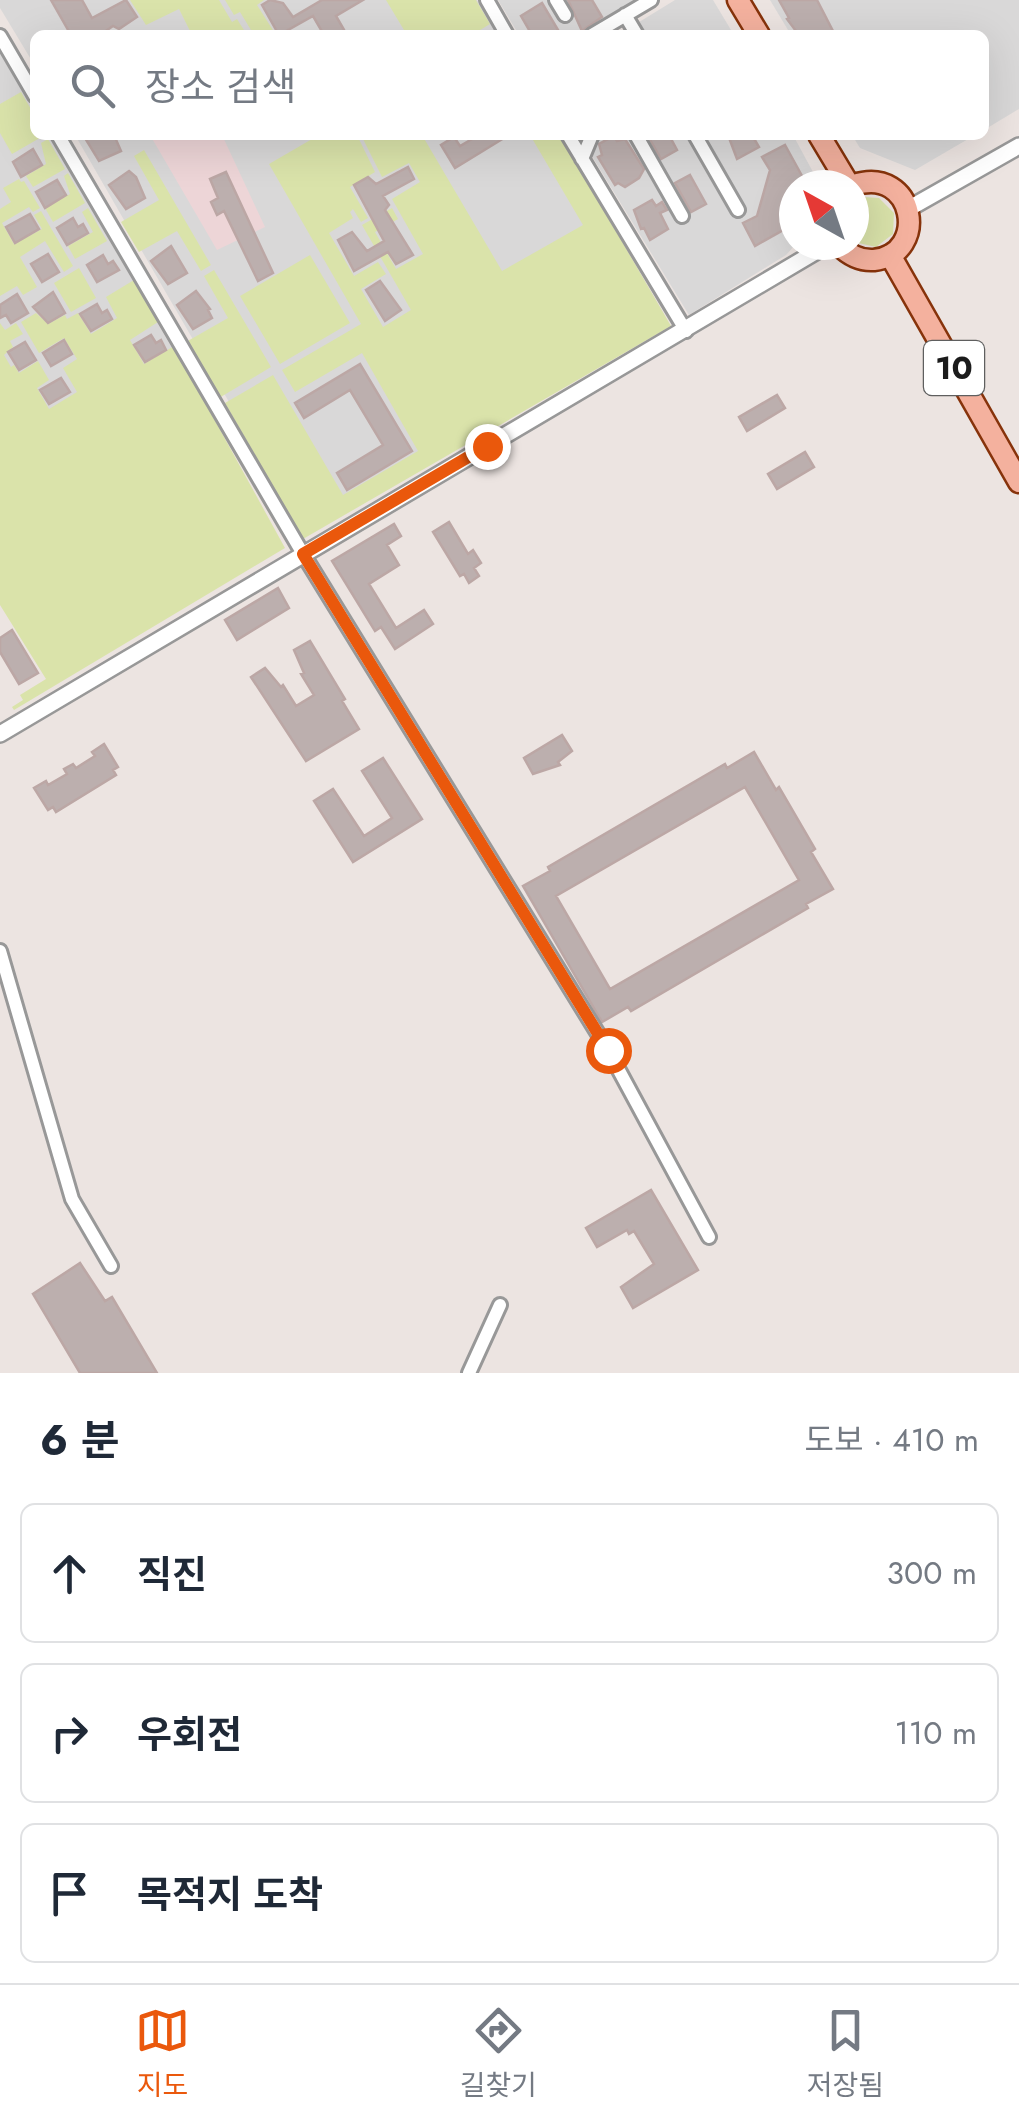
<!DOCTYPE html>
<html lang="ko">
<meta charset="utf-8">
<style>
body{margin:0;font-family:Jost,"Noto Sans KR",sans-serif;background:#f2f2f3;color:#1f2937}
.compass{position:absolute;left:779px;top:170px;width:90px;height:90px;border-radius:50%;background:#fff;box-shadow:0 10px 40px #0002;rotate:320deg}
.stop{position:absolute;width:30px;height:30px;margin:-22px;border:8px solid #ea580c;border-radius:50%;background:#fff}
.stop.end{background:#ea580c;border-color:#fff;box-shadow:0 2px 10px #0008}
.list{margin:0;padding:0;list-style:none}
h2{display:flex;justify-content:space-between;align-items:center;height:130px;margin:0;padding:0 40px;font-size:42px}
h2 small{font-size:32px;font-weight:400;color:#747a83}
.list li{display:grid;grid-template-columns:65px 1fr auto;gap:30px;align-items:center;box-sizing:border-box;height:140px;margin:0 20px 20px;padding:0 20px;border:2px solid #e0e1e3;border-radius:15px}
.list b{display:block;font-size:38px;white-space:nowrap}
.list em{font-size:32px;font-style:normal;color:#747a83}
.icon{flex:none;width:55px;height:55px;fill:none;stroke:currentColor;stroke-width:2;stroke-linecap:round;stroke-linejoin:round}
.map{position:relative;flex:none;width:1019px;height:1373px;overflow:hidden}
.search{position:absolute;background:#fff;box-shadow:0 10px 40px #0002;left:30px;right:30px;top:30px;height:110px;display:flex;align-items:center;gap:25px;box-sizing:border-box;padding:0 35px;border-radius:15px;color:#747a83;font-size:38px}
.sheet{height:610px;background:#fff}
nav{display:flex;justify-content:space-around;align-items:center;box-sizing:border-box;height:140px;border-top:2px solid #e0e1e3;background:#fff;font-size:28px;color:#747a83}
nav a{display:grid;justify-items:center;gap:5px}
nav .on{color:#ea580c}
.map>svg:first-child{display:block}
.residential{fill:#d9d8d8}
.military{fill:#edd5d7}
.grass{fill:#dae3aa}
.building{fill:#bcafae;stroke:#bca7a5;stroke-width:2.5;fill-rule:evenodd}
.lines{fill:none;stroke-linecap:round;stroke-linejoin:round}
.minor-casing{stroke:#989898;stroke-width:18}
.tertiary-casing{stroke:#989898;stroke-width:20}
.primary-casing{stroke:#87330b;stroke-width:25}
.minor{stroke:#fff;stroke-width:12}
.tertiary{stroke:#fff;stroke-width:15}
.primary{stroke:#f4b19e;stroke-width:20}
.route{stroke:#ea580c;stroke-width:12}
.labels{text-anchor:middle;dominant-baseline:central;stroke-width:8;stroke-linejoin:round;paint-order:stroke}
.shield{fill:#fff;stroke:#5f5f5f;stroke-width:2.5}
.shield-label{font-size:32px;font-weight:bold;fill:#1b1b1b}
</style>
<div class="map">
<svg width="1019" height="1373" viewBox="0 0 1019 1373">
<rect width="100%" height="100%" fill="#ece4e1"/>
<!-- residential -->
<path class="residential" d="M0,0H477L498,35H35V66L0,8Z
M498,0H638L577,35H519Z
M675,0H713L734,35H618Z
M770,0H1019V109L984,130V35H791Z
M0,53L35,113V135H48L176,355L54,418L33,409L0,353Z
M75,135H558L664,314L666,323L300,525Z
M579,135H793L820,185H794L795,245L786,255L689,315Z
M852,135H975L915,170L860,148Z"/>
<!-- military -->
<path class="military" d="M150,135H222L265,227L217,250Z"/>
<!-- grass -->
<path class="grass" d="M130,0H219L232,22L237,19L247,35H192L179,9L146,25Z
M225,0H264L257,5L276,35H254L240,12L234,15Z
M386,0H476L490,24L472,35H407Z
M21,92L35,116V135H45L12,154L0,133V104Z
M319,135H357L375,172L350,187L368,218L361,222L353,209L350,212L353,218L329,233L354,276L378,262L386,274L361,289L383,327L411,310L362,225L392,208L398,219L375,232L396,269L423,254L392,199L420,182L409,163L382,177L361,135H422L502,271L583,225L530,135H560L671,326L303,539L225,403L273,375L343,495L418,451L362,353L295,392L282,370L361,324L269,164Z
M48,139L65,169L33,187L26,176L46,164L41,143Z
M144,150L211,265L201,271L177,231L139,252L121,222L159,200L134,156Z
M68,173L85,203L53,222L45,208L70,194L64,176Z
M19,179L21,182L24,181L40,208L33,212L29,207L2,223L14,244L42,229L34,215L41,211L73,266L64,272L45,241L20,257L37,287L23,295L17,286L0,296V209L11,202L3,188Z
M864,197L879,198L894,213L893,234L876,247L854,242V203Z
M88,208L107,241L75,259L68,246L93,232L82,212Z
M310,255L350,323L280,364L240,296Z
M79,268L96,298L71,312L54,283Z
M214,270L271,367L219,398L186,342L228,318L204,276Z
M134,280L158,322L130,340L144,364L174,346L285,548L14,710L12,707L23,700L20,695L46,679L0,605V323L5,330L16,323L23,334L10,341L13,347L4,355L11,367L14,365L19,373L38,361L49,380L37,388L49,409L77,392L63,368L77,359L64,338L39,353L21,322L36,313L48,324L65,315L67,319L78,313L91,334L117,318L106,297Z"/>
<!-- building -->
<path class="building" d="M51,0H82L92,18L126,0L137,17L119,29L113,26L100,35H71Z
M270,0L283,3L293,17L322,0H363L336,16L347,35H324L313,16L279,35L262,5Z
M568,0H592L602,17L582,31Z
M779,0H817L835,35H799L787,19L789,18Z
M542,3L561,35H532L521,16Z
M91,135H114L121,151L99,161L85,138Z
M479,135H509L455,168L441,145L454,137L460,146Z
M669,135L677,150L661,159L648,136Z
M728,135H752L759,147L737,159Z
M614,136L617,141L625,139L644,169L639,178L625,187L618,183L615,185L598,157L602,155L599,144Z
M785,145L807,185H794V224L755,246L743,223L757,216L770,170L762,157Z
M33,149L42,165L21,177L13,162Z
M408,167L414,179L383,196L389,205L385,210L413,255L396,264L388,252L354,271L338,240L352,232L367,251L384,241L354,185L368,177L376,184Z
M129,171L136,177L145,198L126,209L109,185Z
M226,172L273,273L258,281L224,211L217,215L211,202L218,198L210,179Z
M690,175L706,204L691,212L675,183Z
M57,180L66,195L45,208L36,192Z
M652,200L656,206L662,202L667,210L660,213L668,229L650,240L644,228L641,229L634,210Z
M30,214L39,229L15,243L6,227Z
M73,218L78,227L83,224L88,233L67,245L57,228Z
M171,246L187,273L168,284L151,261Z
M48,254L59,272L42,282L31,264Z
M103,255L108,264L113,261L119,270L97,282L87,265Z
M380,281L401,310L385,321L366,290Z
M196,291L210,309L208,310L212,318L193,329L177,305Z
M53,292L65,313L48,323L33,307Z
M17,294L28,313L11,323L6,315L0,318V305Z
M97,304L102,313L107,310L112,319L91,331L80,314Z
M151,335L156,343L161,340L166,350L145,362L134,345Z
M64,340L72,354L51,366L43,353Z
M25,342L36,360L19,370L8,352Z
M360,364L412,451L347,490L337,473L383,445L350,390L304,418L295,403Z
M61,378L70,392L49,404L40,390Z
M777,395L785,408L747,431L739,417Z
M805,452L814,467L777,489L768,474Z
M449,522L468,554L473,550L481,563L474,568L479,576L469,583L464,574L460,576L433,532Z
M394,524L401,536L387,545L399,565L369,584L396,628L424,610L433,624L395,649L381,627L375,631L332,561Z
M278,588L289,608L237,640L225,620Z
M12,630L38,673L19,684L0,652V638Z
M310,641L345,699L342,701L359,729L306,761L251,677L265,668L281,687L283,685L296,706L314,695L301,674L304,673L294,650Z
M562,735L572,751L558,762L560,765L533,774L524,758Z
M104,744L118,767L113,770L116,775L56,812L53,807L48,810L34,788L46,781L48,785L67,774L64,769L73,764L76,768L95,756L92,752Z
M754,752L776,790L779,787L815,849L811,852L833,889L806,904L808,908L631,1011L628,1007L602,1022L523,886L550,871L548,867L725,764L727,768ZM745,787L799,880L610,989L556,896Z
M383,758L422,819L353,862L314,801L333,789L364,836L392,818L362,771Z
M651,1190L698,1270L633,1308L621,1287L654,1264L634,1231L629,1234L627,1230L597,1247L586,1228Z
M80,1263L105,1301L112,1297L157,1373H80L33,1294Z"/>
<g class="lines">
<defs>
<path id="minor" d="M487,0L507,35
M556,0L565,15
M625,15L637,35
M592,35L651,0
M0,36L35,96
M58,135L303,554L608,1050L709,1237
M568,135L686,331
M636,135L682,216
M695,135L738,210
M582,159L592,135
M0,951L72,1199L111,1266
M469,1373L500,1305"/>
<path id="tertiary" d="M908,209L1019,146
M0,734L827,245"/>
<path id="primary" d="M738,0L759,35
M819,135L849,185
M839,245C849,255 860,261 874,260C930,254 915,165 854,185
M890,255L1019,482"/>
</defs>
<!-- minor casing -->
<use href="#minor" class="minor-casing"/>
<!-- tertiary casing -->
<use href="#tertiary" class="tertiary-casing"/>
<!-- primary casing -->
<use href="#primary" class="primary-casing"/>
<!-- minor -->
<use href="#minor" class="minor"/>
<!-- tertiary -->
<use href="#tertiary" class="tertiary"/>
<!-- primary -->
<use href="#primary" class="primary"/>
</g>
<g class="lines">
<!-- route -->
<path class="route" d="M487,446L303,554L608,1050"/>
</g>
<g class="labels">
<!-- shield labels -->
<rect class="shield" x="924" y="341" width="60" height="54" rx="8"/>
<g class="shield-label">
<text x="954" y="368">10</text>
</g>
</g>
</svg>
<svg class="compass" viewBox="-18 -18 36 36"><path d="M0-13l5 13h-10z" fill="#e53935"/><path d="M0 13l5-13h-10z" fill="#747a83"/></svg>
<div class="stop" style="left:608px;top:1050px"></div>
<div class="stop end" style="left:487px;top:446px"></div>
<div class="search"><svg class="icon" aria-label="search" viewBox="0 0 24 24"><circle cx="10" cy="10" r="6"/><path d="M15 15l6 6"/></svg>장소 검색</div>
</div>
<section class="sheet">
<h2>6 분<small>도보 · 410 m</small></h2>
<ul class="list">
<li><svg class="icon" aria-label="ahead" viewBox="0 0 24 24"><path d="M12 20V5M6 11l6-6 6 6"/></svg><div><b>직진</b></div><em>300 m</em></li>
<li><svg class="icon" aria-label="right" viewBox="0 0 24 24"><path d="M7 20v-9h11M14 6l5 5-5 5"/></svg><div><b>우회전</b></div><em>110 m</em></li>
<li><svg class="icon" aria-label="arrive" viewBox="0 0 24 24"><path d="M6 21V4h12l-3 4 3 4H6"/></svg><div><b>목적지 도착</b></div></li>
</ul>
</section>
<nav>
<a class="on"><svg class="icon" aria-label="map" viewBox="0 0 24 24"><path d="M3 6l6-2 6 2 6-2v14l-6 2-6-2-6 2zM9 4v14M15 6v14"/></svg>지도</a>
<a><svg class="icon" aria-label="directions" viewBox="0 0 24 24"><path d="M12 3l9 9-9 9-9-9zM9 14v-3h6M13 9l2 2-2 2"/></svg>길찾기</a>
<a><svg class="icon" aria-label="saved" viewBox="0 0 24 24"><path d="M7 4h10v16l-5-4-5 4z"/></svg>저장됨</a>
</nav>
